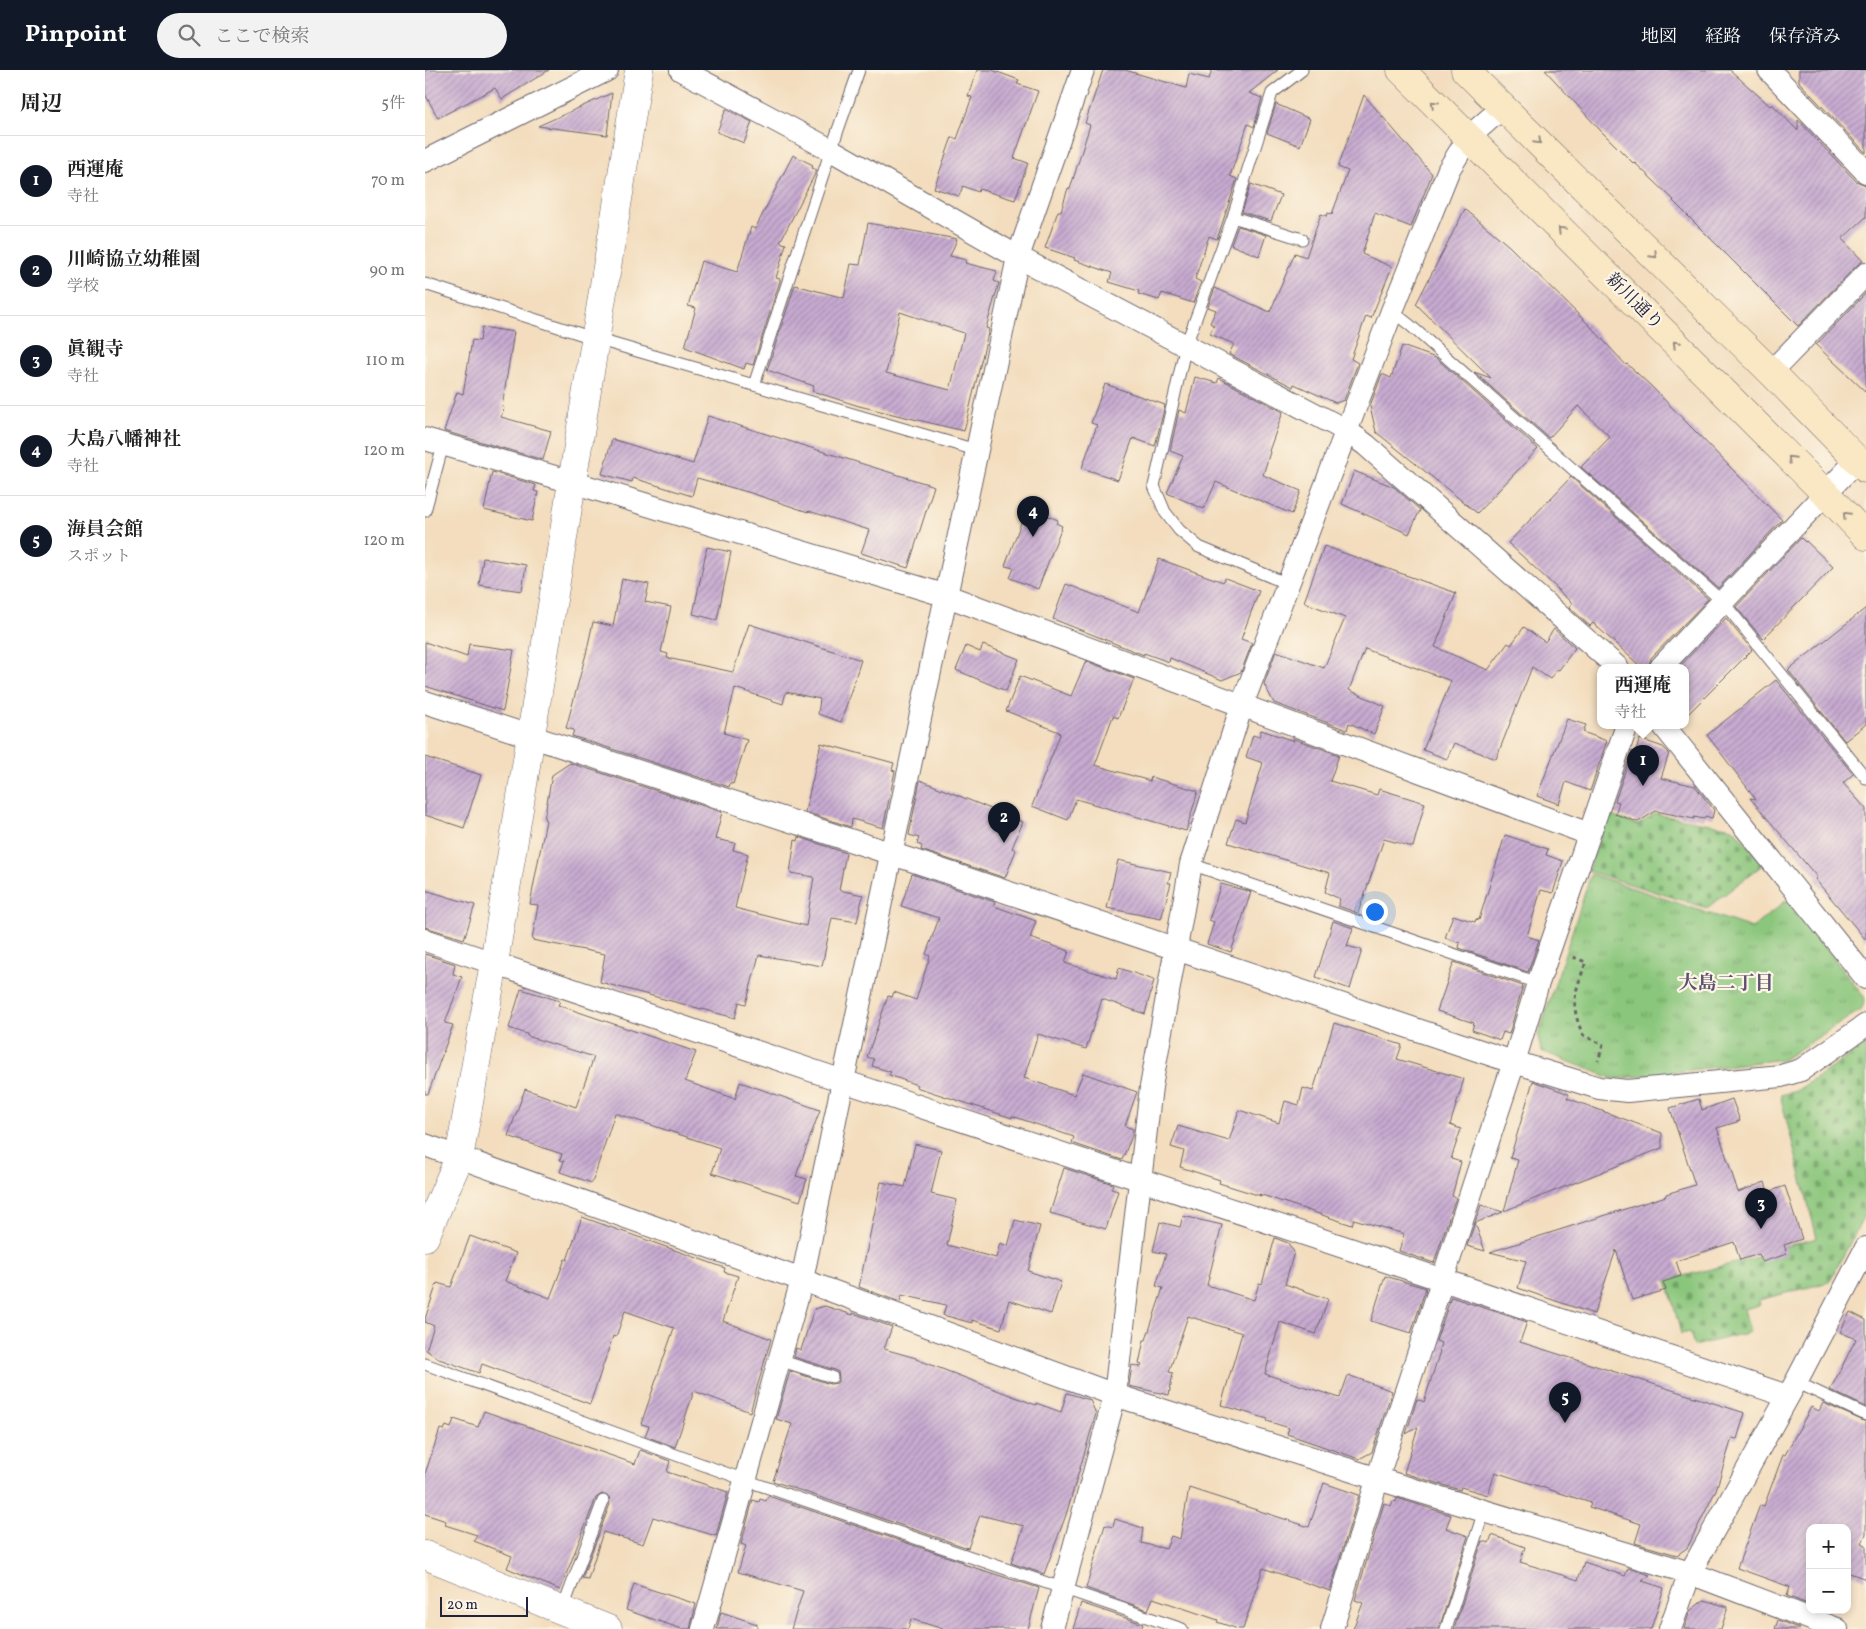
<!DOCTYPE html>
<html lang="ja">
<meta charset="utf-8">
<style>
body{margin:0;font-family:Vollkorn,"Noto Serif JP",serif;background:#f2f2f2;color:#222}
.controls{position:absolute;right:15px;bottom:15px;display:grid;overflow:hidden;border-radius:10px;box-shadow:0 2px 8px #0003}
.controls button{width:45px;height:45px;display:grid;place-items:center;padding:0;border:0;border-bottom:1px solid #e0e0e0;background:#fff;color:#222;font:25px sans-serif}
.scale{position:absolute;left:15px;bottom:12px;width:88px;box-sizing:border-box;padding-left:5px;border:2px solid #22223b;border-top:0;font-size:14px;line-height:18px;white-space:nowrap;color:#22223b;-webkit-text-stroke:4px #fcf5e5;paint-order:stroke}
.you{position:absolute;left:949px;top:841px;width:18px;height:18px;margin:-12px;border:4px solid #fff;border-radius:50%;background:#1a73e8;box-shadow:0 0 0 8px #1a73e833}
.badge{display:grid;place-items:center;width:32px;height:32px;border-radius:50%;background:#111827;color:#fff;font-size:16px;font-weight:700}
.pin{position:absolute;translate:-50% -41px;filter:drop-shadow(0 1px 2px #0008)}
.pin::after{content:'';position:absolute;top:26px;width:18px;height:15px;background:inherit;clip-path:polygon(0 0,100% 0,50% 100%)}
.popup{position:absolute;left:1172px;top:594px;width:92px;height:65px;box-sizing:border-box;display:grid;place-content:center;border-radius:10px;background:#fff;filter:drop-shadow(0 1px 4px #0005);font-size:16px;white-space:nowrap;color:#767676}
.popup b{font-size:19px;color:#222}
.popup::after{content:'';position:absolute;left:50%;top:100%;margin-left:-10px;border:10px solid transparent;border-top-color:#fff}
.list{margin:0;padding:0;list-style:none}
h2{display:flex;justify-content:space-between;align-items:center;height:65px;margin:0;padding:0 20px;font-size:21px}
h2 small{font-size:16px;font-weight:400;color:#767676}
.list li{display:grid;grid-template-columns:32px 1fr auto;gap:15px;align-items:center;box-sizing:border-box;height:90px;padding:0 20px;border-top:1px solid #e0e0e0}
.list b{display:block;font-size:19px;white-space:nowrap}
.list p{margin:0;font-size:16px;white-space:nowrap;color:#767676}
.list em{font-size:16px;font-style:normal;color:#767676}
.icon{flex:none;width:28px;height:28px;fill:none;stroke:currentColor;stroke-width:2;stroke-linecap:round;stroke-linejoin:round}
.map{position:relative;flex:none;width:1441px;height:1559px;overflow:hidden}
header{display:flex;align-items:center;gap:30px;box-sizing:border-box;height:70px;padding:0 25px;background:#111827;color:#fff}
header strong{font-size:24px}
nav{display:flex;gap:28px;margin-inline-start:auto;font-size:18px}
.search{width:350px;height:45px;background:#f2f2f2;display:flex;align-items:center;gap:12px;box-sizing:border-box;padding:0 18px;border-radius:28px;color:#767676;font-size:19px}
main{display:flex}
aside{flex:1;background:#fff}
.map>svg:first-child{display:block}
.cemetery{fill:url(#cemetery-stones);stroke:#56745b}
.park{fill:url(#park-tufts);stroke:#56745b}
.building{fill:url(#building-hatch);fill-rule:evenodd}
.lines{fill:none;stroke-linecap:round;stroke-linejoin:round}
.service-casing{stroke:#6b6369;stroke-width:13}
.minor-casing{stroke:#6b6369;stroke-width:24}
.tertiary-casing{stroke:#6b6369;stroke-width:29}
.secondary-casing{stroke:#6b6369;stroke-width:29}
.path{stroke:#6b6369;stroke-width:3;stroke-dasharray:4 4;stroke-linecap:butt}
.service{stroke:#fff;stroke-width:11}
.minor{stroke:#fff;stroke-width:22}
.tertiary{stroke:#fff;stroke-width:28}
.secondary{stroke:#fae7c3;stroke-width:28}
.oneway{stroke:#998e86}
.labels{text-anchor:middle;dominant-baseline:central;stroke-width:4.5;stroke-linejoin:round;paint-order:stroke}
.street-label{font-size:18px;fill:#22223b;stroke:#fcf5e5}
.neighbourhood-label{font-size:19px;font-weight:bold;fill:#5c5270;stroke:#fcf5e5}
</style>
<header>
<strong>Pinpoint</strong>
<div class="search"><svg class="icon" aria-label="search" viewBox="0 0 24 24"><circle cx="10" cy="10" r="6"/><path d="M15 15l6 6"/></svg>ここで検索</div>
<nav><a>地図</a><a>経路</a><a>保存済み</a></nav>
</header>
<main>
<aside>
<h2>周辺<small>5件</small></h2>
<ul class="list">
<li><span class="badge">1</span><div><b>西運庵</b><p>寺社</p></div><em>70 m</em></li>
<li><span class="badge">2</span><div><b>川崎協立幼稚園</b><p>学校</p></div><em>90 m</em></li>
<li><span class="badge">3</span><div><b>眞観寺</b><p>寺社</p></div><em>110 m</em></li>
<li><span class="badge">4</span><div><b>大島八幡神社</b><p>寺社</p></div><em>120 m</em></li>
<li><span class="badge">5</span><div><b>海員会館</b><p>スポット</p></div><em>120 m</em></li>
</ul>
</aside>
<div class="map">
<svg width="1441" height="1559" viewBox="0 0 1441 1559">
<defs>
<pattern id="cemetery-stones" width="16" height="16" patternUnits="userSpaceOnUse" patternTransform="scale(1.25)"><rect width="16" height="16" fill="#8ac67b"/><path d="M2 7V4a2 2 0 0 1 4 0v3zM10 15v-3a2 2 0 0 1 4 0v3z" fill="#70a066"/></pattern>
<pattern id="park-tufts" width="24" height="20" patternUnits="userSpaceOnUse" patternTransform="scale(1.25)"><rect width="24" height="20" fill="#8ac67b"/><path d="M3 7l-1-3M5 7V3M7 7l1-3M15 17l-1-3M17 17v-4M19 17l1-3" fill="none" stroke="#70a066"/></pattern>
<pattern id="building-hatch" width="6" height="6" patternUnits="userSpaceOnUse" patternTransform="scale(1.25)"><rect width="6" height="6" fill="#c8abd1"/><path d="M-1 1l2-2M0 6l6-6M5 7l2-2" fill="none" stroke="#a28bab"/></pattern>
</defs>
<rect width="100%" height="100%" fill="#fcf5e5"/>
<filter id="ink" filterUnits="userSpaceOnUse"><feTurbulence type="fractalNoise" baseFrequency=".02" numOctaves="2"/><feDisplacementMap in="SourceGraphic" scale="10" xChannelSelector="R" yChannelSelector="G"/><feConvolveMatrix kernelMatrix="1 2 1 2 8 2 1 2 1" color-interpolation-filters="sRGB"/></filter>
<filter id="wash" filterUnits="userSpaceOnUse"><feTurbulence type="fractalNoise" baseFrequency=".0096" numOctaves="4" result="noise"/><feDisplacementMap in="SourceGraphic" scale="20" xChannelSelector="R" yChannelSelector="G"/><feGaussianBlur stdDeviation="1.12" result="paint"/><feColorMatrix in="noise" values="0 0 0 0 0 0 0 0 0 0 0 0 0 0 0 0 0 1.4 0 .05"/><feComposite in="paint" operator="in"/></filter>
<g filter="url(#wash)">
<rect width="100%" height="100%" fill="#f3ddbe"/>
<!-- cemetery -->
<path class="cemetery" d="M1230,744L1308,758L1339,794L1282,838L1163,801L1183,745L1213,755Z
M1441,975V1143L1404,1212L1334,1230L1335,1235L1319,1239L1325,1262L1269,1276L1265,1262L1256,1264L1242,1210L1358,1181L1357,1177L1392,1168L1355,1025L1371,1021Z"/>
<!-- park -->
<path class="park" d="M1166,804L1327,858L1363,829L1440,928L1437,939L1359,989L1189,1009L1116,981L1113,966Z"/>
<g id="blocks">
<!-- building -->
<path class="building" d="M0,0H124L77,29L70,18L13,48L0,24Z
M552,0H567L594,10L592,14L613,21L589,88L603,93L590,130L554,119L553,122L538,116L534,126L509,118L527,67L532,69L547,27L543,26Z
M678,0H700L761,18L764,4L784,9L787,0H853L824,23L837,28L829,57L823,54L805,106L812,109L792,169L784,166L770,209L776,212L768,233L737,223L734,230L713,224L714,221L684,212L687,203L649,190L650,188L620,178L633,141H636L643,118L645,119L665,55L660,53Z
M1120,0H1305L1345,36L1347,34L1373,61V50L1431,111L1441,115V147L1417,169L1438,191L1432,195L1373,256L1248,131L1249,130L1209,92L1208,93L1174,59Z
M1374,0H1441V83L1374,12Z
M187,23L182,65L113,56Z
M939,25L1007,104L986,157L950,143L937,184L967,197L946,248L941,246L926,289L933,293L919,330L911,333L869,314L868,317L804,284L809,274L785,264L789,255L785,253L791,240L783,237L790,218L845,242L870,183L881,187L896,144L902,146L903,143L907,144L923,101L913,97Z
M851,34L885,49L875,76L842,63Z
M301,39L327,52L319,73L292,62Z
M368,85L388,95L387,98L392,100L355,172L361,174L351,208L355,209V211L328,295L321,293L319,299L260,277L271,238L263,236L276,191L312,202L326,157L330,159Z
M826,114L856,125L846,151L817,142Z
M1040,139L1084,176L1167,258L1201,295L1202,294L1225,315L1357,450L1293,518L1156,397L1185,367L1153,336L1124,368L1049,302L1066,308L991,234Z
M443,153L532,169L525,186L541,190L540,193L572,201L569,211L574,213L561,258L564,259L539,361L434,336L387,321L389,316L342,300L370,215L419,228L426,194L435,195ZM475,242L539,263L525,320L461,303Z
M813,156L841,165L834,186L806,175Z
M1441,223V322L1391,275Z
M57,257L89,262L77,337L79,338L76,347L126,361L118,390L19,361L32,322L38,324L47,270L55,271Z
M977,276L1011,288L1113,379L1052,443L951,362L945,336L957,304L966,308Z
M770,307L792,313L794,308L858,342L844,381L845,382L838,405L876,421L867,444L791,412L779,439L742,423L758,386L745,381L754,340L761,343Z
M680,314L740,335L730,376L708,368L693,410L657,398L672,355L666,353Z
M283,346L509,416L483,498L436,483L444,460L384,441L383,442L326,423L272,408L267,426L208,408L207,412L177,404L187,369L268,394Z
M929,401L969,417L995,440L984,464L917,434Z
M67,402L111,415L109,421L113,422L107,451L59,440Z
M1146,407L1283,529L1226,588L1223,597H1216L1168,553L1165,556L1144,537L1147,533L1131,519L1135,521L1083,473Z
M608,440L633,450L631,453L637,456L613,519L585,508L589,498L580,496L600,442L607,444Z
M1376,468L1380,472L1381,471L1408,497L1338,569L1311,537Z
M899,476L1031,523L1010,577L1063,600L1083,573L1086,575L1099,557L1120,572L1129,559L1150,578L1134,600L1132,599L1125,609L1107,597L1071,689L1029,673L1022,689L998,680L1026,611L940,579L924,620L960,636L949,664L924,653L922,660L849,633L839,614L851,581L899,598L920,548L879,532Z
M282,477L306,482L292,550L268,544Z
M58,488L101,495L97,521L54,515Z
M734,489L798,512L800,508L834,521L816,569L827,573L816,602L797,610L745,588L744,592L719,583V585L628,549L641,514L714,542Z
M197,509L224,514L220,532L246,537L236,582L243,584L242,588L308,602L324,554L436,590L416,652L393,644L395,629L361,622L358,634L310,618L299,663L322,670L308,714L305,713L304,717L147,666L149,660L141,658L161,584L168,552L188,556Z
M1441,538V654L1420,671L1363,600Z
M1301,548L1327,580L1260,647V597H1254Z
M0,572L42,587L44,574L89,580L78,641L0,616Z
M558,575L594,589L581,621L531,600L541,576L555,582Z
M661,591L709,609L693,648L688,646L670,695L725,711L726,707L773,721L761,761L651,729L643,750L607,736L635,665L634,662L581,641L595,606L646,626Z
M1351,610L1428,704L1418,713L1441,739V870L1390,809L1392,807L1325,728L1331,729L1282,665Z
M1142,649L1161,655L1158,662L1182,671L1165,721L1141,712L1134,734L1112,726Z
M836,660L869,671L867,668L914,685L905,711L952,725L954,719L1000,733L988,777L959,769L933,843L913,836L915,829L900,822L905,803L803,773L811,749L820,752L838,693L821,687L828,665L834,667Z
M1215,669L1238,677L1244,683L1236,708L1270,716L1289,740L1287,748L1280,746L1279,749L1269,747V749L1231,741L1213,752L1190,744L1194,732L1190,731L1207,681L1210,682Z
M396,673L469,693L467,700L470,701L458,758L427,749L426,757L380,742Z
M0,687L56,705L39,758L0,745Z
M145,693L297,742L290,769L310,773L308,780L323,784L310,838L381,856L389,807L365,803L370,770L373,771L374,767L421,783L414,820L438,825L432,852L407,848L397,896L334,885L321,934L314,932L310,948L175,912L180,884L107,870L113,835L105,834L121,750L119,749L127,705Z
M495,710L598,752L587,778L591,780L580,808L496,780L497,776L492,774L494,768L484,765Z
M1080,765L1123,779L1121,785L1138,791L1128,823L1116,820L1102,866L1114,870L1103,902L1034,878L1035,873L1020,868L1028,845L1050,852L1051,849L1054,850Z
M693,790L746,802L743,813H746L736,849L682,838Z
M487,804L570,832L569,836L611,851L605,868L644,881L640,893L691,909L694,898L729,910L720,944L677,929L661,979L613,964L599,1008L649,1025L658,1003L712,1022L700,1056L708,1059L707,1066L697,1090L647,1073L649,1067L587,1046V1048L491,1017L492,1015L464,1005L466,1002L447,996L449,989L442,987L463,926L467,927L469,922L491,930L505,886L501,884L514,848L476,836Z
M796,814L826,822L806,882L782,874L789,852L784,850Z
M0,820L50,835L39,869L0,857Z
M908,851L928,858L922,876L937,880L925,919L891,907Z
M0,884L30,894L28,904L37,907L20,953L28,955L3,1024H0Z
M1029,892L1098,916L1084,964L1078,962L1075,970L1047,960L1049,953L1012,941Z
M96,919L135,931L133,935L271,982L260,1011L310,1029L315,1012L395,1040L371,1106L382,1109L375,1131L287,1103L295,1078L190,1043L167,1113L135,1102L139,1091L135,1090L137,1084L83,1066L100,1019L151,1037L169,987L102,966V964L84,958Z
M909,953L977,975L972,989L1039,1009L1025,1055L1036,1059L1026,1089L1036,1092L1027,1126L1031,1127L1009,1193L974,1181L979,1164L929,1149L927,1155L834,1124L836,1126L794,1113L795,1110L755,1097L759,1081L746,1077L753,1056L804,1071L814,1040L854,1053L860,1031L874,1035L878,1018L888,1021Z
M1108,1011L1144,1024L1142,1028L1237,1063V1078L1079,1141L1093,1090L1085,1088Z
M1274,1029L1277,1040L1307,1029L1315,1051L1292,1058L1313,1122L1340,1112L1343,1122L1360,1116L1377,1169L1359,1175L1362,1184L1337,1192L1334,1184L1315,1190L1309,1172L1251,1191L1256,1206L1238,1212L1241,1220L1207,1230L1191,1180L1169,1244L1093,1218L1101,1191L1065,1182L1241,1126V1124L1270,1115L1245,1038Z
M490,1074L516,1080L506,1124L532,1130L522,1175L571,1188L575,1173L583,1176L590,1150L615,1156L603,1201L636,1212L626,1244L584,1230L576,1259L547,1250V1253L518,1245L521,1235L477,1225L475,1232L434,1217L456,1112L480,1117Z
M639,1098L688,1114L686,1119L693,1121L681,1159L625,1143Z
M1056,1135L1078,1142L1050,1153L1060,1181L1042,1176Z
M758,1146L797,1155L782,1215L829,1230L834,1213L837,1214L850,1168L863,1173L869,1182L860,1214L903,1229L891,1264L855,1252L840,1304L915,1328L923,1305L967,1321L947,1382L934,1389L862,1364L864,1358L842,1351L843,1349L796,1335L817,1263L763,1246L744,1302L748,1303L744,1325L704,1316L707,1295L716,1297L717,1295L714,1294L719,1270H721L738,1218L731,1216L741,1184L728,1181L735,1152L755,1157Z
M157,1147L300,1198L299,1202L313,1206L298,1251L346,1269L325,1342L269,1321L250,1377L220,1366L224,1356L216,1354L249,1258L200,1241L191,1267L188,1266L165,1334L57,1294L54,1303L14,1289L1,1280L9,1256L0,1252V1249L12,1213L26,1217L45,1166L91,1183L80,1211L125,1228L140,1189L142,1190Z
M960,1206L1001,1218L986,1263L946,1251Z
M1026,1227L1102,1252L1095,1272L1320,1343L1312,1369L1307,1368L1291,1420L1262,1478L1252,1485L1210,1473L1216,1454L1164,1437L1166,1433L1070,1402L1063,1425L1036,1417L1035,1420L979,1403L993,1357L981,1364L992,1329L999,1332L1015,1281L1014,1280L1016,1273L1011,1271Z
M400,1236L428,1245V1243L467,1257L459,1279L491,1288V1289L611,1335V1333L636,1342L642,1323L665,1330L671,1344L641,1445L619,1504L586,1493L599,1456L555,1445L543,1478L348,1411L367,1354L351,1349L365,1301L405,1314L412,1313L414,1309L413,1302L410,1300L369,1287L371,1278L376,1280L389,1239Z
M1425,1242L1441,1250V1337L1405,1320L1431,1269L1415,1262Z
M1398,1333L1441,1352V1464L1437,1473L1441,1475V1509L1422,1502V1458H1385V1535L1362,1526L1365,1517L1312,1498L1335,1435L1339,1436L1358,1385H1360L1386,1337L1394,1341Z
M59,1341L210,1394L215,1380L245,1391L242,1402L303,1422L291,1466L228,1447L218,1474L178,1462L163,1509L157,1508L185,1434L184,1427L177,1424L171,1428L135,1520L82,1498L87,1486L49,1471L52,1465L20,1455L21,1451L0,1444V1404L15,1359L19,1360L21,1356L26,1358L29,1349L53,1357Z
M899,1413L934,1425L905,1521L838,1498L818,1559H813L792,1552L793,1550L728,1528L723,1540L661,1518L680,1455L688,1457L690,1449L718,1458L716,1473L741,1479L746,1466L755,1469L764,1418L884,1457Z
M343,1426L538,1492V1494L614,1518L603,1559H518L486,1549L483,1559H366L378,1521L313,1502L321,1476L316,1474L328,1430L334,1432L335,1429L341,1431Z
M972,1428L1026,1445L1021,1458L1043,1466L1014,1559H928L938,1533L930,1530L959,1433L966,1436L968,1431L971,1432Z
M1067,1465L1100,1477L1095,1492L1153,1510L1159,1492L1200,1506L1203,1498L1225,1505L1217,1511L1239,1518L1226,1559H1029L1057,1471L1064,1473Z
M209,1514L271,1534L265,1559H257L201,1540Z
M1279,1530L1303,1537L1296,1559H1259L1265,1541Z
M656,1533L718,1554L716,1559H648Z
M296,1542L332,1554V1559H292Z
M1353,1550L1375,1559H1350Z"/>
</g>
</g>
<g filter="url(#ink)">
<use href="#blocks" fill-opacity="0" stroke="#6b6369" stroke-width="1"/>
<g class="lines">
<defs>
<path id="service" d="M808,147L877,169
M0,214L171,269L551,380
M967,241L986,256L1298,532L1441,708
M329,315L406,80L434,0
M0,441L18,375
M863,514L774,477L754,460L740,442L729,416L761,275L808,147L847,23L877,0
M766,794L1113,913
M354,1290L407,1307
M0,1294L320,1410L757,1559
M1371,1312L1441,1345
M137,1541L178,1431
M1021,1559L1059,1441"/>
<path id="minor" d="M256,0L406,80L593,187L922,361L941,375L1192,597
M1344,0L1441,102
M0,91L182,0
M1346,302L1441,204
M0,369L147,412L522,526L1164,764
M1236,597L1432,390
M0,632L489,791L1076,988L1174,1018L1202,1021L1356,1006L1376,1000L1441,955
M1238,655L1441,908
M0,870L418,1011L1018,1210L1362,1326
M0,1075L377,1210L690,1325L953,1409L1265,1503L1412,1559
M278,1559L377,1210L418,1011L593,187L658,0
M627,1559L690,1325L726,1017L766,794L817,635L967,241L1024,99L1044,67L1079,36
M907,1559L957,1394L1089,992L1113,913L1202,655
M1245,1559L1265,1503L1371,1312L1441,1178"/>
<path id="tertiary" d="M0,1167L34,1088L69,893L214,0
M0,1485L183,1559"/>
<path id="secondary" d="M976,0L1401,424L1441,466
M1040,0L1346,302L1441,399"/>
</defs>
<!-- service casing -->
<use href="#service" class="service-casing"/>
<!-- minor casing -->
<use href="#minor" class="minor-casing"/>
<!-- tertiary casing -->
<use href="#tertiary" class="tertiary-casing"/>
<!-- secondary casing -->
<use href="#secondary" class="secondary-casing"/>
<!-- path -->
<path class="path" d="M1148,887L1161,892C1150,923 1144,933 1158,965L1178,975L1173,991"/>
<!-- service -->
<use href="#service" class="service"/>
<!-- minor -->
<use href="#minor" class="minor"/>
<!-- tertiary -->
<use href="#tertiary" class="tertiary"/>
<!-- secondary -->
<use href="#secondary" class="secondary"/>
</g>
<!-- one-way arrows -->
<defs><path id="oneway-chevron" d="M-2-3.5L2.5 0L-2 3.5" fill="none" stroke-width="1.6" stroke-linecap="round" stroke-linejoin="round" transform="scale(1.25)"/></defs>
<g class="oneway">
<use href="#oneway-chevron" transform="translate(1009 34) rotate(-136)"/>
<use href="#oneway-chevron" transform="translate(1113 71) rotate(45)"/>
<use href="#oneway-chevron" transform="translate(1136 160) rotate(-135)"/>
<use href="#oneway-chevron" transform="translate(1229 185) rotate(45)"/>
<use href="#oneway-chevron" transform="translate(1251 274) rotate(-135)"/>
<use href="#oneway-chevron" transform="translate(1366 389) rotate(-135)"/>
<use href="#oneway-chevron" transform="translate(1421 445) rotate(-134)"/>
</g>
</g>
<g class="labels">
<!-- street labels -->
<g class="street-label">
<text transform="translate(1209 232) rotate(45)">新川通り</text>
</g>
<!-- neighbourhood labels -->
<g class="neighbourhood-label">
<text x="1301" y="914">大島二丁目</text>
</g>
</g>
</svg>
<div class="controls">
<button>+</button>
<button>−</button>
</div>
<div class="scale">20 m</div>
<div class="you"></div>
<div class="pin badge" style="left:1218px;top:716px">1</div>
<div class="popup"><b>西運庵</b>寺社</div>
<div class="pin badge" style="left:579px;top:773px">2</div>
<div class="pin badge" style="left:1336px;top:1159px">3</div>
<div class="pin badge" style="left:608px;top:467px">4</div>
<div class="pin badge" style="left:1140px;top:1353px">5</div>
</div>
</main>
